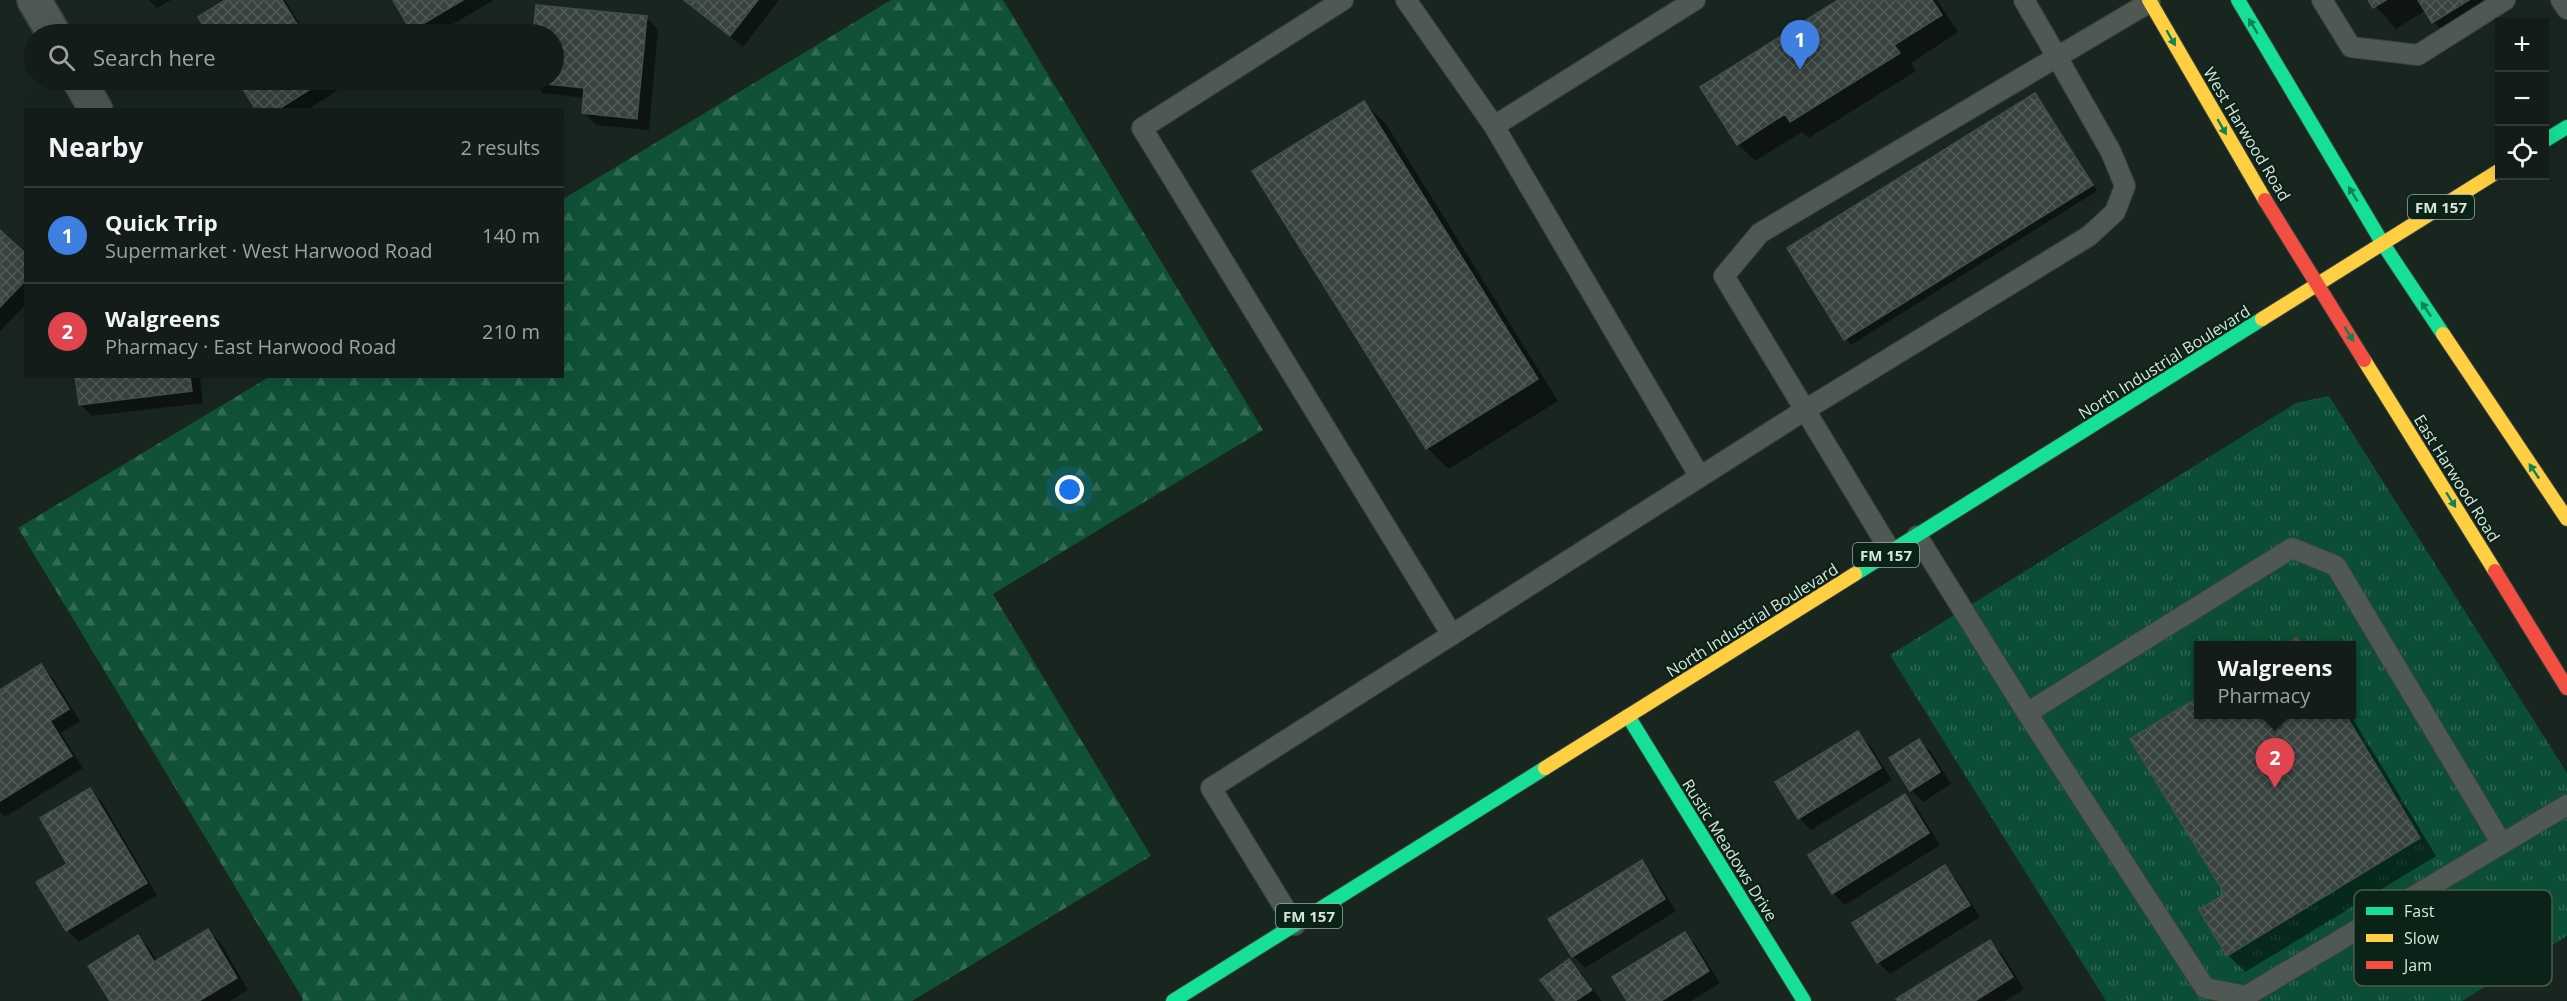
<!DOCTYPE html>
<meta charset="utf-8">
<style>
body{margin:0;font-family:"Open Sans",sans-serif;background:#1c2521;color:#f1f3f6}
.controls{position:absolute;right:18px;top:18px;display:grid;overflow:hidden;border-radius:0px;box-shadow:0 6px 24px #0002}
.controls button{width:54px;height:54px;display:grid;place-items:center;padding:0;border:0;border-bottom:2px solid #323a37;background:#131c18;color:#f1f3f6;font:30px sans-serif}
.you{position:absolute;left:1070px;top:490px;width:21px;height:21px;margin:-15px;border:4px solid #fff;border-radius:50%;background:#1a73e8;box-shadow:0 0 0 9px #1a73e833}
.badge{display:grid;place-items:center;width:39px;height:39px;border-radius:50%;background:#7c3aed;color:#fff;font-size:20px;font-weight:700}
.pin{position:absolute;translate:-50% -50px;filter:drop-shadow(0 2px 3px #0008)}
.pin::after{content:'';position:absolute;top:32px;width:21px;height:18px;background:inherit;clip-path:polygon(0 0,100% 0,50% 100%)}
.popup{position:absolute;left:2194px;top:641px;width:162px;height:78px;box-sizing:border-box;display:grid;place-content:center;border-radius:0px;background:#131c18;filter:drop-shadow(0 2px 4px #0005);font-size:20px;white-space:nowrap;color:#9da1a2}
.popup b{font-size:22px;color:#f1f3f6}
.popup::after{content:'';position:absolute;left:50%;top:100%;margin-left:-12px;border:12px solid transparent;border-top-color:#131c18}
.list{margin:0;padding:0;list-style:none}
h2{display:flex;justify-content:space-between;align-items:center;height:78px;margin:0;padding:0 24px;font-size:26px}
h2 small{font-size:20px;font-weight:400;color:#9da1a2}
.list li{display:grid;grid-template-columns:39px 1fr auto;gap:18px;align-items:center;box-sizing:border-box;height:96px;padding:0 24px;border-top:2px solid #323a37}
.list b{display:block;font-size:22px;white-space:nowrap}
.list p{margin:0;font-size:20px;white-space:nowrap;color:#9da1a2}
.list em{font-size:20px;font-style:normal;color:#9da1a2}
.icon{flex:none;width:33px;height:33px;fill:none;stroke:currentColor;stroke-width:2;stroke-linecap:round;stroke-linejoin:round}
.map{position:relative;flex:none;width:2567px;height:1001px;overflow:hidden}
.search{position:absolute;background:#131c18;box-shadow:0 6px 24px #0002;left:24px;top:24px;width:540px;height:66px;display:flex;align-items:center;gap:15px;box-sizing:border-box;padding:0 21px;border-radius:33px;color:#9da1a2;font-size:22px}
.panel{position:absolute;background:#131c18;box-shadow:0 6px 24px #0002;left:24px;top:108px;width:540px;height:270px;border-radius:0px}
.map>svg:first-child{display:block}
.grass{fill:url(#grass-tufts);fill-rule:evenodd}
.forest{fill:url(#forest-firs)}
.shadow{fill:#0007}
.building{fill:url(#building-cross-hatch);stroke:#434f49;stroke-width:1.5}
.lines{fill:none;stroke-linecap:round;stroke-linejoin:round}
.lane-casing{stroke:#37423c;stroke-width:22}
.street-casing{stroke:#37423c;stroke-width:36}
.fast-casing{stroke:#37423c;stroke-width:16}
.slow-casing{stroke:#37423c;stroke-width:16}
.jam-casing{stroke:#37423c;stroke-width:16}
.lane{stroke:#4f5853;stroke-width:20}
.street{stroke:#4f5853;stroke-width:33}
.fast{stroke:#16e098;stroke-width:14}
.slow{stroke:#ffcf43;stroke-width:14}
.jam{stroke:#f24e42;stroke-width:14}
.oneway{fill:#108158}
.labels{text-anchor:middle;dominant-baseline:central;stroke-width:4.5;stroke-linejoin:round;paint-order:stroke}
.shield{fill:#0a2217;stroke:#9aaaa2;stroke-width:1.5}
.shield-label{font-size:15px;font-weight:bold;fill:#d7e5dd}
.street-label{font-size:16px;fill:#d7e5dd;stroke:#0a2217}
.key{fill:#0a2217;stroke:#485c52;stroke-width:1.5}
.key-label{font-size:16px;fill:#d7e5dd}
</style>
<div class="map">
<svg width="2567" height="1001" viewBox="0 0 2567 1001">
<defs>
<pattern id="grass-tufts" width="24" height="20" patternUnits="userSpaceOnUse" patternTransform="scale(1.5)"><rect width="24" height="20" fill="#0c4e35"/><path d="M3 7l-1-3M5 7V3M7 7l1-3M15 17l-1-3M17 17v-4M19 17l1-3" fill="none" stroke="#2f6752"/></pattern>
<pattern id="forest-firs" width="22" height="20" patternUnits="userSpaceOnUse" patternTransform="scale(1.5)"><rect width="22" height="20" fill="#105138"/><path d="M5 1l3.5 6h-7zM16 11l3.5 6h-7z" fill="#326a54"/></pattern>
<pattern id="building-cross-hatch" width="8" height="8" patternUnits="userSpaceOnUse" patternTransform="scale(1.5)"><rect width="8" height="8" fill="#38423e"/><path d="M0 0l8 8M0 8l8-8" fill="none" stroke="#545d59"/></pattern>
</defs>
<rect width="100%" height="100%" fill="#192620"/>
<!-- grass -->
<path class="grass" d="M2329,396L2567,773V936L2462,1001H2106L1890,655L2296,403ZM2198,646H2352V714H2198Z"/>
<!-- forest -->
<path class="forest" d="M891,0H1003L1263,430L993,594L1151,856L912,1001H302L303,999L18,528L269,377L562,376L563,199Z"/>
<!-- shadow -->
<path class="shadow" d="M149,0H171L157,8Z
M228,0H285L306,34H211L200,17Z
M395,0H494L436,34H417Z
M683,0H779L743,47Z
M1841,0H1937L1958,32L1911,63L1916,71L1809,138L1802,132L1755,161L1738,144Z
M2370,0H2483L2495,19L2455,43L2434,22L2426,10L2396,29Z
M537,7L647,18L658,30L649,130L596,125L584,113L585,98L543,93L531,81L554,80V34H535Z
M239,80H334L340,89L307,110H258Z
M2035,95L2097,191L1851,345L1789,249Z
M1364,103L1386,124L1558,401L1449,469L1427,448Z
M0,232L26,256V304L0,331Z
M77,376H200L203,403L92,416L80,404Z
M41,666L53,678L80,721L61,733L83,768L5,817L0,812V692Z
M2198,699V714H2350L2436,856L2245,972L2228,955L2227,895L2132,739Z
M1857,733L1869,744L1892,780L1811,830L1800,819L1777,783Z
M1919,741L1931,752L1951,784L1923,802L1911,790Z
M90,790L102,802L157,895L79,942L67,930L38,883L69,864Z
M1905,796L1917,808L1940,845L1845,905L1833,893Z
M1641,862L1653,874L1676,911L1585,968L1573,956Z
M1944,867L1956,879L1980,917L1890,974L1878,962Z
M208,931L220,942L248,990L230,1001H112L138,937L150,949L157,962Z
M1684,934L1696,945L1720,983L1691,1001H1629Z
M1990,942L2002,954L2024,989L2005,1001H1899Z
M1569,961L1581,972L1602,1001H1557Z"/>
<!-- building -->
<path class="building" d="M225,0H282L303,34H209L198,17Z
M393,0H463L411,31Z
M684,0H758L730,36Z
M1838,0H1932L1942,15L1894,45L1900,53L1790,122L1785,114L1737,145L1700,87Z
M2368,0H2386L2373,8Z
M2418,0H2469L2432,23Z
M536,5L647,16L637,119L582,113L584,88L529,82L530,80H554V34H533Z
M237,80H325L277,110H256Z
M2035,93L2093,185L1844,340L1787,248Z
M1364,101L1538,379L1426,449L1252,171Z
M0,230L26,254V280L0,307Z
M75,376H190L192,391L79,405Z
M2297,637L2303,646H2284Z
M41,664L69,709L50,721L72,756L0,801V690Z
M2198,697V714H2345L2420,838L2227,956L2199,910L2225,894L2130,739Z
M1858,731L1881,768L1798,819L1775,782Z
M1919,739L1940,772L1910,791L1889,758Z
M90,788L147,883L66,931L36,882L67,864L40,818Z
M1905,794L1929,833L1832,894L1808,855Z
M1642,860L1665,899L1572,957L1548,919Z
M1945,865L1970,905L1877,963L1852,923Z
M208,929L237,978L199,1001H110L88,966L138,935L154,962Z
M1685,932L1709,971L1661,1001H1627L1612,977Z
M1990,940L2013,977L1975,1001H1898L1896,999Z
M1569,959L1592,990L1575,1001H1556L1540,980Z"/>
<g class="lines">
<defs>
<path id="lane" d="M1343,0L1142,128L1452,635
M1406,0L1494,126L1695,0
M2322,0L2351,47L2418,55L2505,0
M2561,0L2567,9
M1494,126L1700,477
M1917,536L2027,713L2205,988L2246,996L2567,805
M1891,552L1724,276L1760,233L2057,57L2024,0
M2027,713L2292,548L2336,566L2502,844
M1295,925L1211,788L1805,410L2089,236L2115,212L2125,186L2111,152L2057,57L2150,2"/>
<path id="street" d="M34,0L54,34
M79,80L96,110"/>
<path id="fast" d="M2238,0L2383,244L2443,334
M2544,141L2567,127
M1855,574L2262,319
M1628,716L1804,1001
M1173,1001L1545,768"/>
<path id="slow" d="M2149,0L2265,200
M2262,319L2500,170
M2443,334L2567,519
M2364,360L2495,571
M1545,768L1855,574"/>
<path id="jam" d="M2265,200L2364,360
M2495,571L2567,688"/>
</defs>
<!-- lane casing -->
<use href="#lane" class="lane-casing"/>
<!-- street casing -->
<use href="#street" class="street-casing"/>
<!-- fast casing -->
<use href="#fast" class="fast-casing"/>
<!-- slow casing -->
<use href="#slow" class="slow-casing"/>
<!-- jam casing -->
<use href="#jam" class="jam-casing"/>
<!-- lane -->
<use href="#lane" class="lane"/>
<!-- street -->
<use href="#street" class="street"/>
<!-- fast -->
<use href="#fast" class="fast"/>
<!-- slow -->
<use href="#slow" class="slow"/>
<!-- jam -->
<use href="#jam" class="jam"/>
</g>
<!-- one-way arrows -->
<defs><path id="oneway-solid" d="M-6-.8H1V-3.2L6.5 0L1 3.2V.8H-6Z" transform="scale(1.5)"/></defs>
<g class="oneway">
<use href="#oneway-solid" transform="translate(2253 26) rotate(-121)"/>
<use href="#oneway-solid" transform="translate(2171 38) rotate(60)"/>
<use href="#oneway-solid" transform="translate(2222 127) rotate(60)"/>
<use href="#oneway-solid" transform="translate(2353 194) rotate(-121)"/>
<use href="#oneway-solid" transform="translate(2426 309) rotate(-124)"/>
<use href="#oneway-solid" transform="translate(2349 334) rotate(58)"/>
<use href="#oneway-solid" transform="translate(2534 471) rotate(-124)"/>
<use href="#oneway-solid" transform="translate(2451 500) rotate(58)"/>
</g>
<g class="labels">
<!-- shield labels -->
<g class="shield">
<rect x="2408" y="195" width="66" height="24" rx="4.5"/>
<rect x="1853" y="543" width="66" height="24" rx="4.5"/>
<rect x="1276" y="904" width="66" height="24" rx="4.5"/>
</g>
<g class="shield-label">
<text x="2441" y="207">FM 157</text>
<text x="1886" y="555">FM 157</text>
<text x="1309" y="916">FM 157</text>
</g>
<!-- street labels -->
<g class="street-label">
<text transform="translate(2247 134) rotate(59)">West Harwood Road</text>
<text transform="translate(2164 362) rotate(-32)">North Industrial Boulevard</text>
<text transform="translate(2457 478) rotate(58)">East Harwood Road</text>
<text transform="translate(1752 620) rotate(-32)">North Industrial Boulevard</text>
<text transform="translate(1730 850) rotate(58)">Rustic Meadows Drive</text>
</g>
</g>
<!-- legend -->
<rect x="2354" y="890" width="198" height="96" rx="9" class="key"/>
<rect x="2366" y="907" width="27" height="8" fill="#16e098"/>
<rect x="2366" y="934" width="27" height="8" fill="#ffcf43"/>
<rect x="2366" y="961" width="27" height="8" fill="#f24e42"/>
<g class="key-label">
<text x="2404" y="917">Fast</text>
<text x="2404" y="944">Slow</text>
<text x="2404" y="971">Jam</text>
</g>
</svg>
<div class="controls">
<button>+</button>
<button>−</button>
<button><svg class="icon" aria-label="locate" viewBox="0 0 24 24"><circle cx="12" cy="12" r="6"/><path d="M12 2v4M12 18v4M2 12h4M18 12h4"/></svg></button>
</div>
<div class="you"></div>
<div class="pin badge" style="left:1800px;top:70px;background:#3f7fe0">1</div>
<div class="pin badge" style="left:2275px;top:788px;background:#e0444e">2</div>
<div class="popup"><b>Walgreens</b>Pharmacy</div>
<div class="search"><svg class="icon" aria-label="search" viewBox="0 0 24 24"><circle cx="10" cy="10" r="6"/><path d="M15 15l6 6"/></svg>Search here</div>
<section class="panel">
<h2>Nearby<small>2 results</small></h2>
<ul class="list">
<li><span class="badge" style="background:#3f7fe0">1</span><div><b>Quick Trip</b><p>Supermarket · West Harwood Road</p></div><em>140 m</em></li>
<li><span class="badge" style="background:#e0444e">2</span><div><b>Walgreens</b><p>Pharmacy · East Harwood Road</p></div><em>210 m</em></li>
</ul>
</section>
</div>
